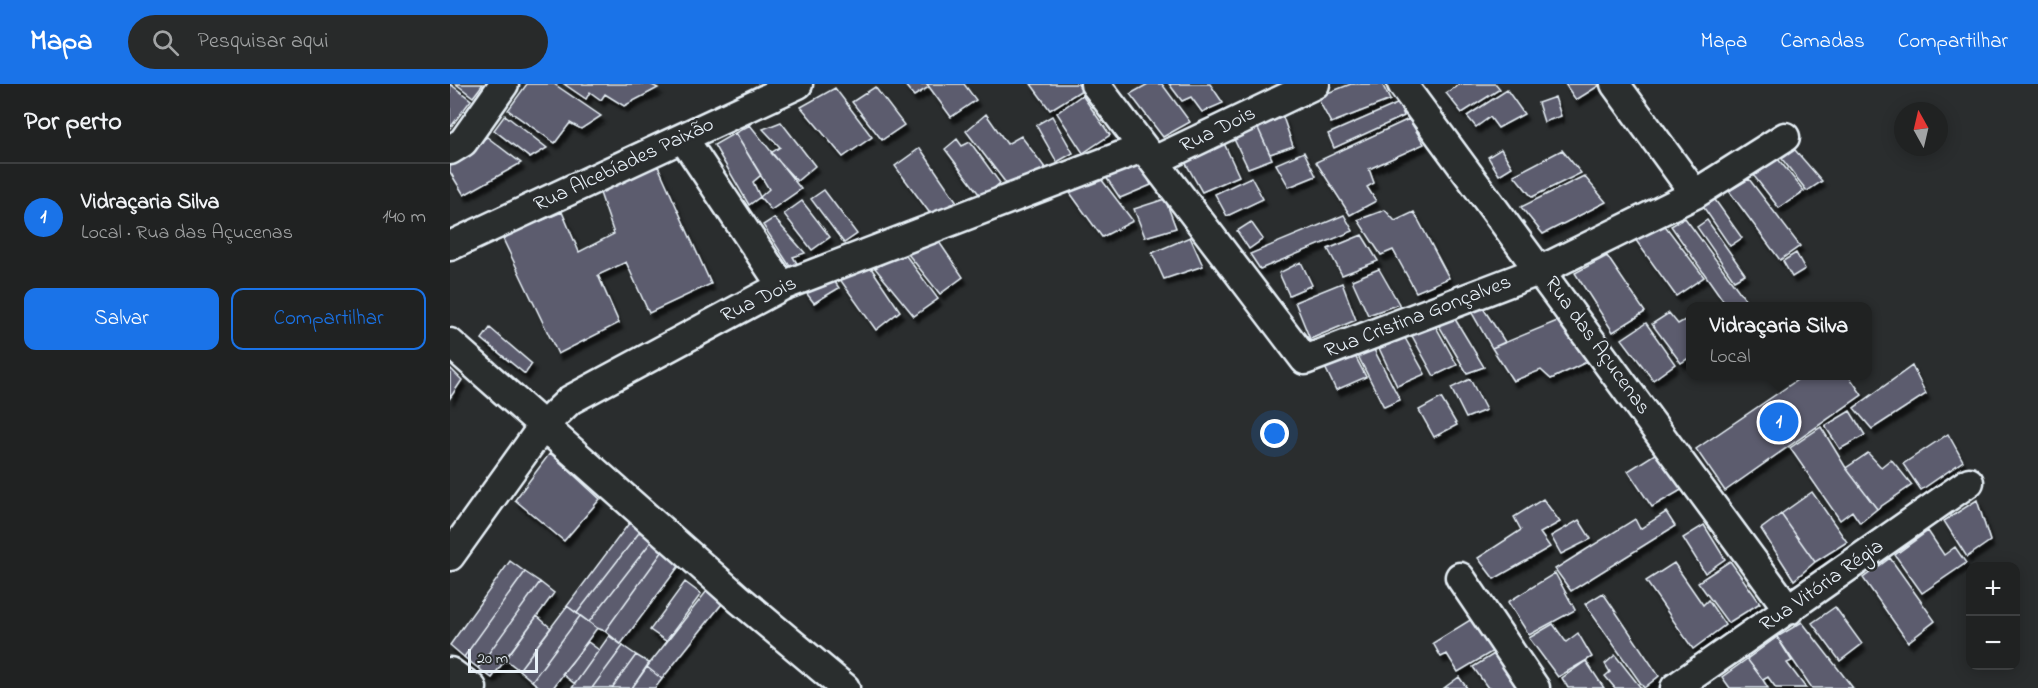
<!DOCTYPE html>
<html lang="pt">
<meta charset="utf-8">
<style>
body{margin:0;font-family:"Indie Flower",sans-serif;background:#282a2a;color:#f1f3f6}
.controls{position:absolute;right:18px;bottom:18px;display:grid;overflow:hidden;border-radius:12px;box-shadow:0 3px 15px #0003}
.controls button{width:54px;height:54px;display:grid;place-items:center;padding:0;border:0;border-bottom:2px solid #3d3f40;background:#202222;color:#f1f3f6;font:30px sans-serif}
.compass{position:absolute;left:1444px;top:18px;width:54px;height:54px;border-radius:50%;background:#202222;box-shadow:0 3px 15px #0003;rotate:352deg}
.scale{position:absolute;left:18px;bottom:15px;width:70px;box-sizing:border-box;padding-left:6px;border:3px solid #e8f1f8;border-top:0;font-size:16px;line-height:21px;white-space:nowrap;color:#e8f1f8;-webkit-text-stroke:4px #2a2d2e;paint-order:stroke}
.you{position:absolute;left:825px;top:350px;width:21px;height:21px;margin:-15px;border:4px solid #fff;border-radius:50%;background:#1a73e8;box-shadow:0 0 0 9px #1a73e833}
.badge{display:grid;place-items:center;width:39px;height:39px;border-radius:50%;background:#1a73e8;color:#fff;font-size:20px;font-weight:700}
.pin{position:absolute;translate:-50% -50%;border:3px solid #fff;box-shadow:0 2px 6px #0006}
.popup{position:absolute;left:1236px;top:218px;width:186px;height:78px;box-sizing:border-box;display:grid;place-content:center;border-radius:12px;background:#202222;filter:drop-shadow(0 2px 4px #0005);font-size:20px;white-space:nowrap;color:#a2a4a5}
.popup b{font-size:22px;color:#f1f3f6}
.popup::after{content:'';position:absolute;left:50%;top:100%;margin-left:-12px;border:12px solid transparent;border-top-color:#202222}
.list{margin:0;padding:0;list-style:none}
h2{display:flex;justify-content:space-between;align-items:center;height:78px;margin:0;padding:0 24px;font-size:26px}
h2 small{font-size:20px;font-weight:400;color:#a2a4a5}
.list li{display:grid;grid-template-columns:39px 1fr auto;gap:18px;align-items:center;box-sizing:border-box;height:108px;padding:0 24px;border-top:2px solid #3d3f40}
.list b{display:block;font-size:22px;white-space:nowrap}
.list p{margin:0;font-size:20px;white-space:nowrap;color:#a2a4a5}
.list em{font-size:20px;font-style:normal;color:#a2a4a5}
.actions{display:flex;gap:12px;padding:18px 24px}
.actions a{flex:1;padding:14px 0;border:2px solid #1a73e8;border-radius:12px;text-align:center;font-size:21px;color:#1a73e8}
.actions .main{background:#1a73e8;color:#fff}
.icon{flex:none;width:33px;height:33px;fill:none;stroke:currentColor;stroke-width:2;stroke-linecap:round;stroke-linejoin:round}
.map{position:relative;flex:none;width:1588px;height:604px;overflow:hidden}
header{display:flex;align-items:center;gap:36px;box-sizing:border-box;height:84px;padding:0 30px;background:#1a73e8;color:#fff}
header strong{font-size:28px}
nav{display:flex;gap:33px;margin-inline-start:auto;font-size:21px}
.search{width:420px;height:54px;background:#282a2a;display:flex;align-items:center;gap:15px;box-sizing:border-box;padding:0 21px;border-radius:33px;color:#a2a4a5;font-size:22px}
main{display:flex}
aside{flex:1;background:#202222}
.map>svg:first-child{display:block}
.building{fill:#5c5c6e;stroke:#e8f1f8;stroke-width:1.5;filter:url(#shadow)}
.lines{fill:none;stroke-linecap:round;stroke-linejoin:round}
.minor-casing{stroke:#e8f1f8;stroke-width:33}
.minor{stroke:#2a2d2e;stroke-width:28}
.labels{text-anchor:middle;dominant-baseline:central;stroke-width:5;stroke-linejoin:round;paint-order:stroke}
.street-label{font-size:21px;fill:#e8f1f8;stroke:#2a2d2e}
</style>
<header>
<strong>Mapa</strong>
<div class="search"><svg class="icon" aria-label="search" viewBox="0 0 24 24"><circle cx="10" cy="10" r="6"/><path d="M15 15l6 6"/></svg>Pesquisar aqui</div>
<nav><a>Mapa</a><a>Camadas</a><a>Compartilhar</a></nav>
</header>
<main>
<aside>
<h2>Por perto<small></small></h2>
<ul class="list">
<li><span class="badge">1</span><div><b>Vidraçaria Silva</b><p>Local · Rua das Açucenas</p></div><em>140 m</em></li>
</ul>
<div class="actions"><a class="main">Salvar</a><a>Compartilhar</a></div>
</aside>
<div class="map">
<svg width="1588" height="604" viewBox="0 0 1588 604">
<defs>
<filter id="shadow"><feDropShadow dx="3.5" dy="6" stdDeviation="1.5" flood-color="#0009"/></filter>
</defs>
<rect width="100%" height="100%" fill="#2a2d2e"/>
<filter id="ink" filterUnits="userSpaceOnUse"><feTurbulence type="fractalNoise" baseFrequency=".0167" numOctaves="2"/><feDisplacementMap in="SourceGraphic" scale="12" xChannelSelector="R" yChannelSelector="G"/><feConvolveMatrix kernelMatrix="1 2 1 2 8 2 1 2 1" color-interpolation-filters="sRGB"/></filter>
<g filter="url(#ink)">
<!-- building -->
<path class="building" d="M0,0L21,16L0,44Z
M6,0H33L23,13Z
M77,0H104L151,32L131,45L120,39L105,59L58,26Z
M114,0H200L208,4L174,22L155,10L151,16L140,8L136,15Z
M454,0H477L479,3L464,12Z
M477,0H514L526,16L501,33Z
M581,0H628L632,6L600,26Z
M698,0H712L740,38L713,53L680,10Z
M719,0H760L773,19L752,28L741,13L732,17Z
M901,0H932L940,16L881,39L867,13Z
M1010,0H1046L1050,5L1012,29L996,9Z
M1115,0H1150V1L1126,16Z
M425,3L454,41L432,56L402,18Z
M385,4L422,53L393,73L351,23Z
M1057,6L1074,30L1048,44L1040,33L1026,43L1017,32Z
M632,11L660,51L633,69L607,29Z
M1105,13L1111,32L1094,38L1088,19Z
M949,19L954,32L884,64L878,50Z
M536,30L557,60L571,52L596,85L559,103L516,47Z
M55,31L97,64L80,74L44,46Z
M602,32L623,69L607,78L586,41Z
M833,33L843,62L820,70L807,42Z
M959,35L974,60L919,85L924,99L917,103L926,117L900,131L866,78Z
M331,38L365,82L347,97L321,69L330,63L313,45Z
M300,41L351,105L321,126L310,113L319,105L285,49Z
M807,42L822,75L798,84L782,51Z
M285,49L311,91L303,98L310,113L299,121L264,61Z
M37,53L71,79L14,111L0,88V76Z
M507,55L512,62L520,58L550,99L532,114L495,65Z
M773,57L789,92L752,108L734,76Z
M470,64L507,118L482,132L445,82Z
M1051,65L1062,83L1049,91L1038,73Z
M1112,66L1131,89L1082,113L1064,91Z
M1345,66L1372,97L1357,107L1332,75Z
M854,68L866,92L839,103L826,80Z
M689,75L701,101L670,114L654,90Z
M1328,75L1354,107L1329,124L1304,92Z
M208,82L261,200L199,229L176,178L148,191L169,239L108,270L52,153L112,128L129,168L164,150L149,106Z
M648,91L683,137L652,153L618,106Z
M1134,92L1156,118L1093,150L1071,123Z
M801,93L813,115L777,132L765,110Z
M1299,95L1350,162L1330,176L1279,107Z
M374,106L407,150L394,159L361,115Z
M1263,113L1292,154L1280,162L1252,121Z
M715,115L726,144L695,153L684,125Z
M352,117L380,153L362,166L334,130Z
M935,126L945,137L964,128L999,194L966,208L943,166L931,171L908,136Z
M894,131L903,147L810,185L800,170Z
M324,134L355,169L343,173L348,181L341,184L313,141Z
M1235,134L1300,222H1277L1221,142Z
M1257,136L1295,190L1284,196L1247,143Z
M801,138L813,155L799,165L787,147Z
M1213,139L1254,193L1226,212L1185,155Z
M912,151L928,177L892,191L878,165Z
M740,153L753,182L714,195L702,169Z
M487,155L513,193L490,210L458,170Z
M454,169L488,215L464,232L425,184Z
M1346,169L1355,185L1342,193L1333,177Z
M1157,172L1195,228L1163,248L1125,189Z
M851,178L862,201L839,211L829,189Z
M421,184L450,227L426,246L389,194Z
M929,185L949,220L918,231L902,196Z
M381,192L389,204L364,219L354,206Z
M892,199L906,236L860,255L845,218Z
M1033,224L1055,258L1042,264L1022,229Z
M1219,229L1228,240L1240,233V273L1231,279L1202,240Z
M1117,233L1143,275L1101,295L1091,286L1063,297L1042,264Z
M1005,235L1034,283L1017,289L988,240Z
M1196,239L1225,280L1203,296L1172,255Z
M986,243L1007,281L984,292L961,250Z
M40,244L82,280L75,290L32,255Z
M955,254L975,290L947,302L928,262Z
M920,258L950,316L934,323L904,264Z
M902,266L916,293L886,306L872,277Z
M1462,282L1476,310L1422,345L1404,324Z
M0,284L12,296L0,314Z
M1353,292H1399L1412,311L1275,407L1246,365Z
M1020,295L1036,326L1016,334L1001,304Z
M991,314L1007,341L984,353L969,326Z
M1400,327L1415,351L1390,365L1375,342Z
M1371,343L1396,384L1427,425L1410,439L1402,427L1390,436L1340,364Z
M1498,350L1513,377L1471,406L1453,380Z
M1208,368L1233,405L1202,423L1178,387Z
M100,369L150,415L114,457L65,416Z
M1418,369L1431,383L1441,375L1462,401L1427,425L1396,384Z
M1362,408L1397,458L1365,478L1331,430Z
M1093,415L1110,438L1090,449L1100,463L1044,495L1028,474L1071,446L1064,433Z
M1527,416L1540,457L1517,473L1494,437Z
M1216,428L1225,442L1121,507L1105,485L1185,435L1190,445Z
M1331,430L1365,478L1344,496L1311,445Z
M1129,436L1141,455L1111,470L1101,452Z
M180,438L192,445L127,529L117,522Z
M1254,441L1275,475L1255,489L1233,454Z
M192,445L204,454L139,538L127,529Z
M1478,447L1494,471L1505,463L1516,479L1472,509L1445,471Z
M204,454L215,464L155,547L147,544L139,538Z
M215,464L232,478L171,560L155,547Z
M1440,474L1485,537L1458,558L1413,494Z
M60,477L75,488L14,573L0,561Z
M1280,477L1310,519L1278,539L1248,498Z
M1224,479L1253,521L1258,516L1275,541L1243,565L1196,497Z
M75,488L90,498L28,584L14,573Z
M1105,489L1125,526L1079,551L1058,518Z
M90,498L104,509L42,594L28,584Z
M235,498L251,510L216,557L200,546Z
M260,503L275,516L212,595L197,583Z
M1153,509L1209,592L1194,604L1135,520Z
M117,522L130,532L82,597L69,586Z
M1385,523L1412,560L1390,577L1362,539Z
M87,532L101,544L69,586L55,575Z
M130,532L147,544L103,604H91L82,597Z
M1025,533L1045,566L1008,588L997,570L991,573L983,559Z
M1352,538L1403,604H1362L1327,553Z
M1103,540L1116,558L1128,549L1142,573L1108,593L1079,554Z
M159,552L173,562L142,604H122Z
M1327,553L1342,577L1337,579L1356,604H1326L1318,593L1313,596L1297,575Z
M138,558L149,566L125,600L112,590Z
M173,562L186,571L162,604H142Z
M1049,567L1075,604H1038L1023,583Z
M186,571L199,579L182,604H162Z
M1165,571L1191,604H1165L1155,592L1160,588L1155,580Z
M1297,575L1313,596L1318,604H1280L1272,593Z
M1136,577L1154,604H1118L1112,594Z
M197,583L212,595L205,604H182Z
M1009,593L1017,604H994Z"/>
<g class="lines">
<defs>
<path id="minor" d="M645,0L855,276L1091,186L1245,110L1335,53
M952,0L1339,526
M1165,0L1245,110
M233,54L332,202
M0,66L13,58L54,0
M704,77L865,0
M0,162L348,0
M0,259L289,515L395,604
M0,472L93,342L120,316L332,202L692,64
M1010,493L1085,604
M0,588L22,604
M1225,604L1519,398"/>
</defs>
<!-- minor casing -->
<use href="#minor" class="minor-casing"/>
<!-- minor -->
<use href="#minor" class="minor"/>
</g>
</g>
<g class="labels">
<!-- street labels -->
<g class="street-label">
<text transform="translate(768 46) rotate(-26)">Rua Dois</text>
<text transform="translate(174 81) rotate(-25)">Rua Alcebíades Paixão</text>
<text transform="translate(309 216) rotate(-26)">Rua Dois</text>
<text transform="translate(968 233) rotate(-21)">Rua Cristina Gonçalves</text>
<text transform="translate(1147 262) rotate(54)">Rua das Açucenas</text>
<text transform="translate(1372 502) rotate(-35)">Rua Vitória Régia</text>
</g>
</g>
</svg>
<div class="controls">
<button>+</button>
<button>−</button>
</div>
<svg class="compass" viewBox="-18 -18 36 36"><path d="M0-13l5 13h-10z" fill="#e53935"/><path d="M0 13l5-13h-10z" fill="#a2a4a5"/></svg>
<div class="scale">20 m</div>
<div class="you"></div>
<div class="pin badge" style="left:1329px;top:338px">1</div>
<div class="popup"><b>Vidraçaria Silva</b>Local</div>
</div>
</main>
